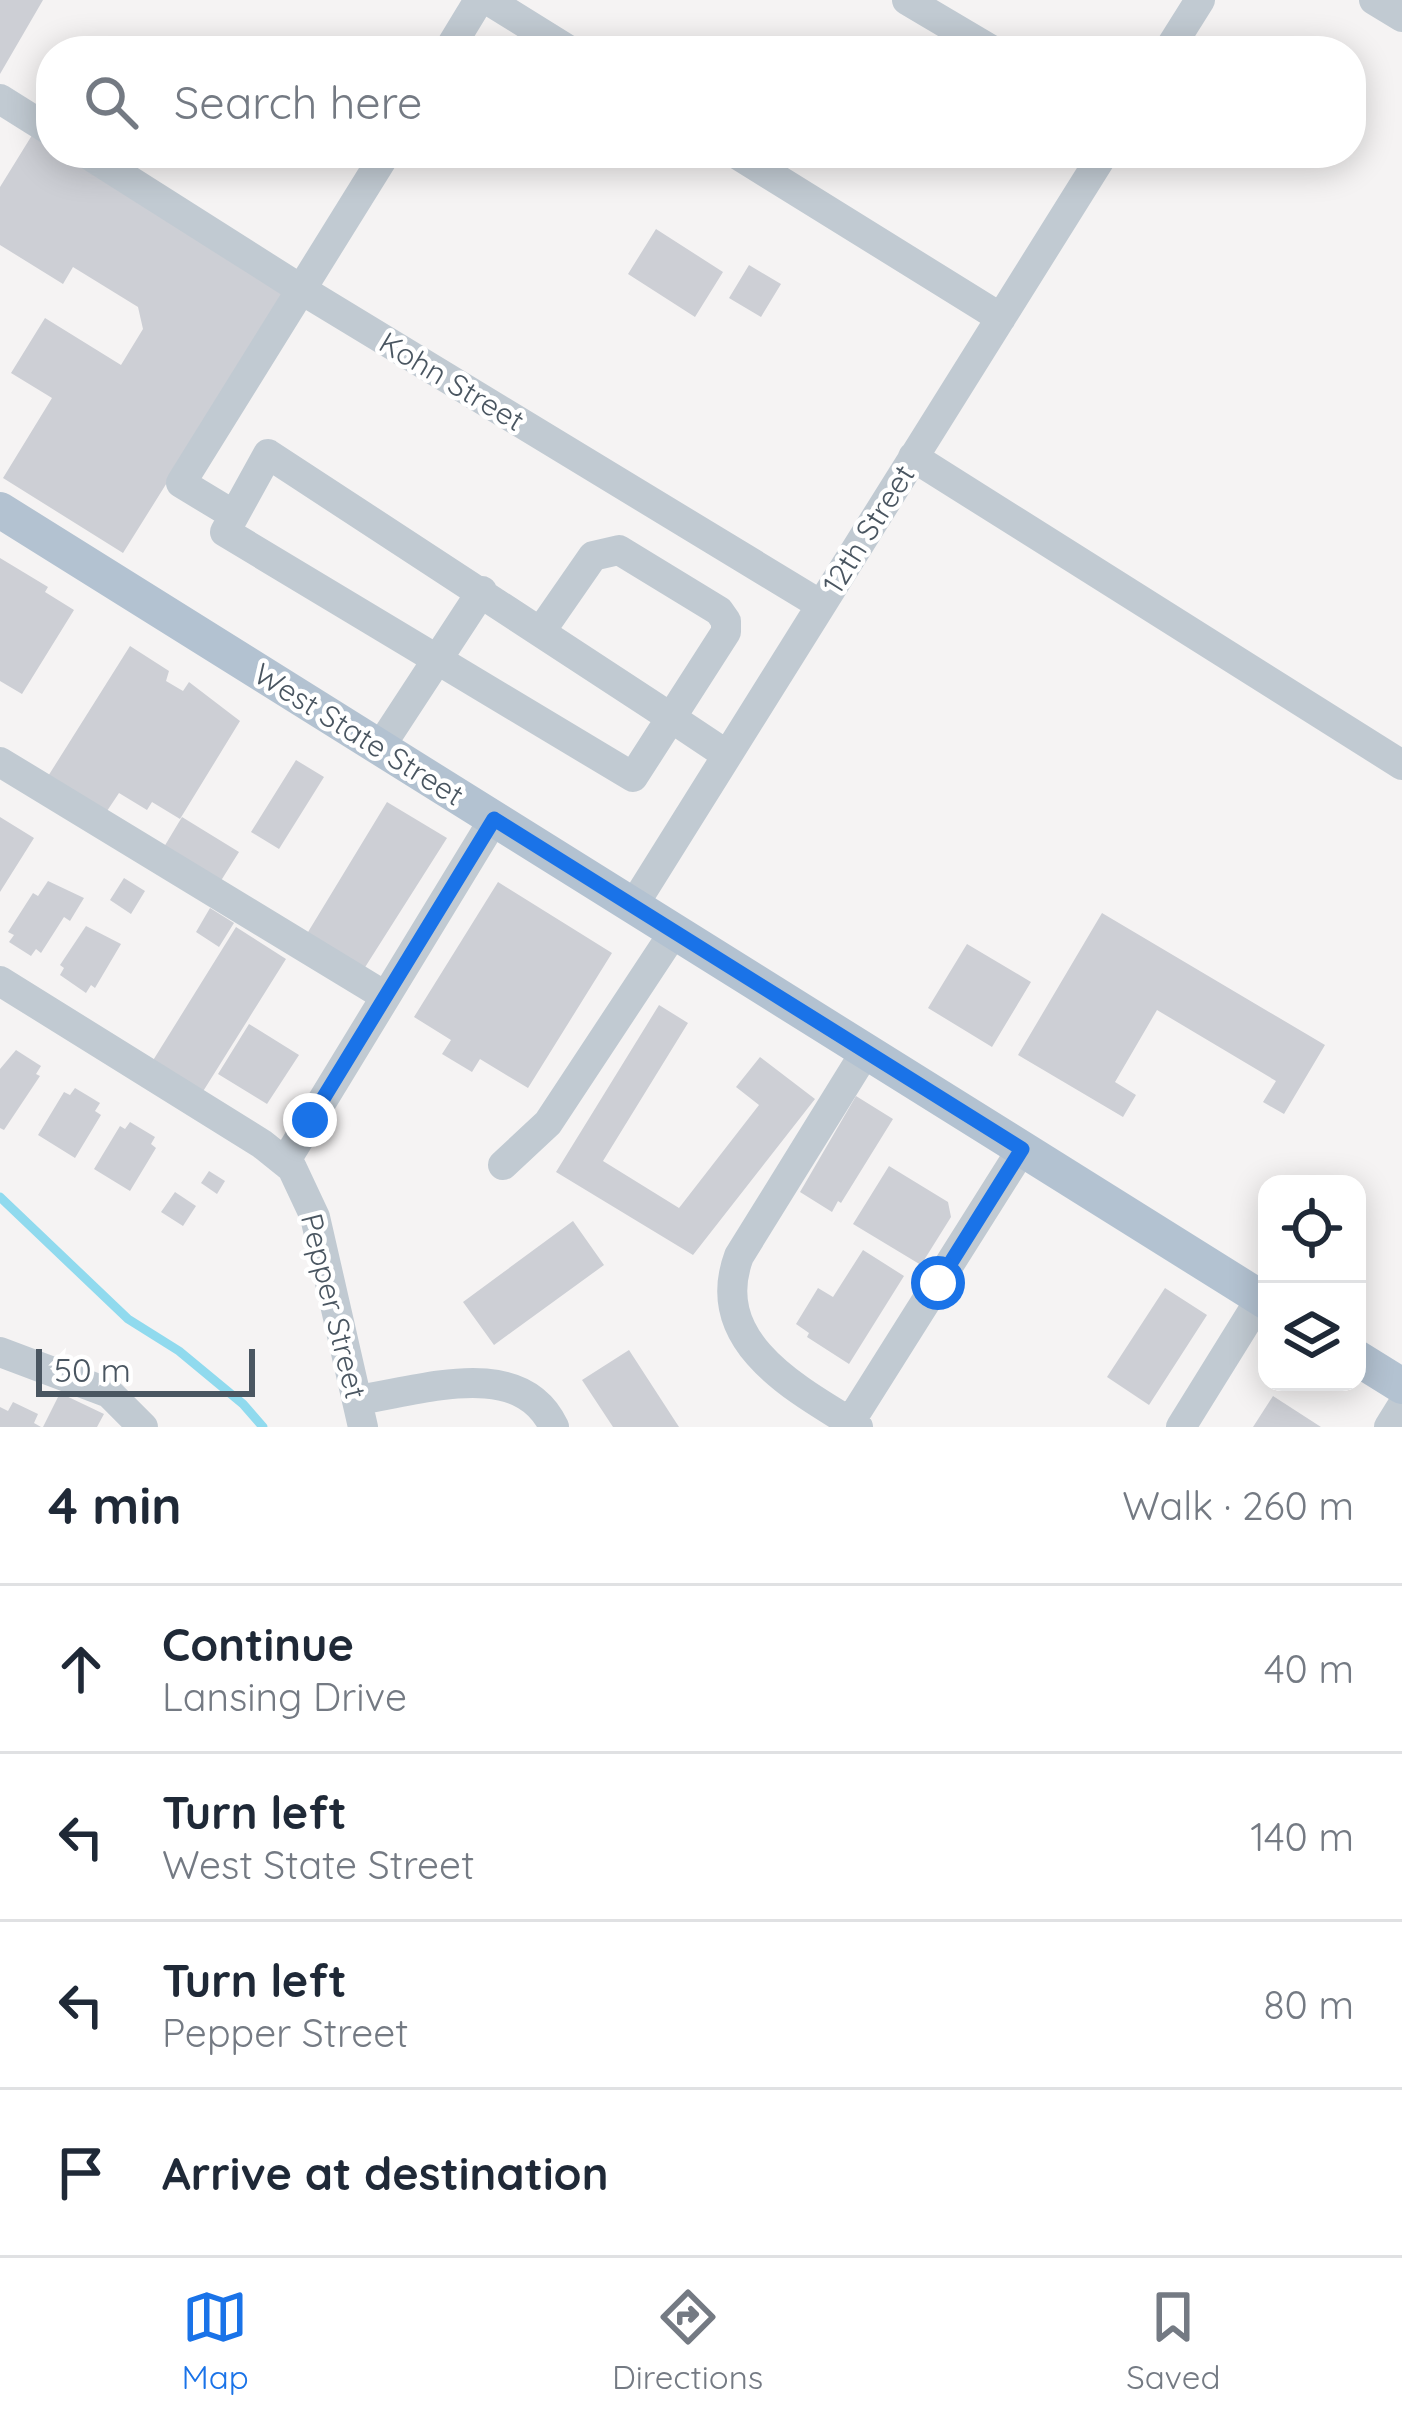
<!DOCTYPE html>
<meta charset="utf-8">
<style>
body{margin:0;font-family:Quicksand,sans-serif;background:#f2f2f3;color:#1f2937}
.controls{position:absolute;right:36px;bottom:36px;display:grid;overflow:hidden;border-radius:24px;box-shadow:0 6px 30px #0003}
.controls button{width:108px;height:108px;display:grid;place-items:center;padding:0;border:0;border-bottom:3px solid #e0e1e3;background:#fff;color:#1f2937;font:60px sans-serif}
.scale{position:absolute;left:36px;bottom:30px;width:219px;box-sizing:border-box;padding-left:12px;border:6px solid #4a5661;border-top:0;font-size:33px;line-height:42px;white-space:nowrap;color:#4a5661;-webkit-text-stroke:9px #fff;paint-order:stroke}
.stop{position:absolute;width:36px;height:36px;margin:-27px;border:9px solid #1a73e8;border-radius:50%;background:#fff}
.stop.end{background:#1a73e8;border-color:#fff;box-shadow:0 3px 12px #0008}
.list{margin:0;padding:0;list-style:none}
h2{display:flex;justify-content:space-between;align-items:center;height:156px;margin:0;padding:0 48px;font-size:51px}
h2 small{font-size:39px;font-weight:400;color:#747a83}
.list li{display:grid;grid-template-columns:78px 1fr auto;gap:36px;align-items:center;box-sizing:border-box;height:168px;padding:0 48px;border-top:3px solid #e0e1e3}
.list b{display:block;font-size:45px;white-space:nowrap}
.list p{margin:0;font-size:39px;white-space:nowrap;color:#747a83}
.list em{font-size:39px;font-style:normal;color:#747a83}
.icon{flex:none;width:66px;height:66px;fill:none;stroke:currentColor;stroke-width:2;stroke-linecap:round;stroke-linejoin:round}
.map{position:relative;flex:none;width:1402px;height:1427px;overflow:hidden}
.search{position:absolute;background:#fff;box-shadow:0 6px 30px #0003;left:36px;right:36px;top:36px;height:132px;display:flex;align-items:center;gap:30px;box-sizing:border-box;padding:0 42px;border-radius:48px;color:#747a83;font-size:45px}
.sheet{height:828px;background:#fff}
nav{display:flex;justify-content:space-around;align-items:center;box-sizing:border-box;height:168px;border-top:3px solid #e0e1e3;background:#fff;font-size:33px;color:#747a83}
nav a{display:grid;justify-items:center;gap:6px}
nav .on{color:#1a73e8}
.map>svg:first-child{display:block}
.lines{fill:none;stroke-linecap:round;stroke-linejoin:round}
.stream{stroke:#90daee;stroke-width:9}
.building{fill:#cdcfd5}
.minor{stroke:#c1cad2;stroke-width:30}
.major{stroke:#b3c2d1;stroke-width:36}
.route{stroke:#1a73e8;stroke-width:15}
.labels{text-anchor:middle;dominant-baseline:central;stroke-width:9;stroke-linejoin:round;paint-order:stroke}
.street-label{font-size:30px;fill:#4a5661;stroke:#fff}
</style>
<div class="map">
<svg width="1402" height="1427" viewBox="0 0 1402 1427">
<rect width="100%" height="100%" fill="#f5f3f3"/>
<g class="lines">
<!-- stream -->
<path class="stream" d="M0,1197L128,1319L179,1351L243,1404L263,1427"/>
</g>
<!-- building -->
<path class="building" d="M0,0H43L0,74Z
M34,132L51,142V153H69L288,289L123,553L3,478L52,398L11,373L45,318L121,365L143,329L138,307L73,267L63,284L0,245V187Z
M656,229L723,272L695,317L628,274Z
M749,265L781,284L761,317L729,298Z
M0,558L48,587L45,592L74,610L22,694L0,681Z
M130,646L169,671L166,681L183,691L189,682L240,721L180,819L152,802L147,810L119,793L103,817L45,781Z
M296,760L324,777L279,849L251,832Z
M387,802L447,838L362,972L305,937Z
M0,817L34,838L0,892Z
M182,817L239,852L217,887L161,852Z
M124,878L145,891L131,914L110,900Z
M48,881L84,898L70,921L64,917L41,953L36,949L31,956L9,942L14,935L8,932L33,893L38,896Z
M498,882L612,953L528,1088L480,1059L472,1072L442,1054L451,1040L414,1017Z
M210,908L234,923L219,947L196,932Z
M1102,913L1325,1045L1284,1114L1263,1102L1276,1081L1157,1010L1115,1082L1136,1095L1123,1117L1018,1055Z
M86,926L121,944L95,988L91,985L86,993L60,975L64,968L60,965Z
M236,927L286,959L202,1093L152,1062Z
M967,944L1031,982L992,1047L928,1008Z
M659,1005L688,1023L603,1161L679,1208L759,1105L736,1087L760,1057L815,1099L693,1255L556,1172Z
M249,1024L299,1055L267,1104L218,1074Z
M16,1050L41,1066L36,1074L40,1076L4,1130L0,1128V1069Z
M75,1088L100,1103L95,1111L101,1115L75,1158L38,1135L64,1092L70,1095Z
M856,1096L893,1119L841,1203L838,1201L832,1212L800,1192Z
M130,1122L155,1137L151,1144L156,1148L130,1191L94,1169L120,1126L125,1129Z
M889,1166L948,1202L951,1217L921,1265L853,1224Z
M209,1171L225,1181L217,1194L201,1183Z
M175,1192L196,1206L183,1226L161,1212Z
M573,1221L604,1265L494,1345L463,1302Z
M863,1250L904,1276L849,1364L807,1337L809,1333L796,1324L818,1288L833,1297Z
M1165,1288L1207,1315L1149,1405L1107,1377Z
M629,1350L666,1407L679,1427H613L582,1380Z
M60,1393L104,1414L97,1427H43Z
M1273,1396L1321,1427H1253Z
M13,1402L38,1414L34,1423L41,1427H0V1407L8,1411Z"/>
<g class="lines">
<!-- minor -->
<path class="minor" d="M488,0L570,51
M907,0L993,51
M1374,0L1402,17
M448,51L479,0
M1168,51L1200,0
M0,99L51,131
M86,153L302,290L821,605
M735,153L1001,318
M913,457L1402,765
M234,515L181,483L386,153
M541,631L593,556L619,550L719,611L726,621V632L633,777L225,532L268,454L670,717L727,755
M380,747L482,591
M0,762L385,996
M633,906L1104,153
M0,981L262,1144L292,1168L315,1217L363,1427
M285,1162L494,819
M503,1165L548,1123L674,932
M0,1352L109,1393L143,1427
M357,1400C421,1391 520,1355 554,1427
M850,1422L1022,1149
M858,1427C796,1389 707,1342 739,1256L866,1051
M1181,1427L1261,1298
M1389,1427L1402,1406"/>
<!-- major -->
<path class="major" d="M0,510L1267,1302
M1357,1358L1402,1386"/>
</g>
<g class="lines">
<!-- route -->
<path class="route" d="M310,1120L494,819L1022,1149L938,1283"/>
</g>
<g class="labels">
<!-- street labels -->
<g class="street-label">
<text transform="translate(452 381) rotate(31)">Kohn Street</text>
<text transform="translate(868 529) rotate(-58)">12th Street</text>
<text transform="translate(359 734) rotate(32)">West State Street</text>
<text transform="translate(334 1306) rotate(76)">Pepper Street</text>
</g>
</g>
</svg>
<div class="controls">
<button><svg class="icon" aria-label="locate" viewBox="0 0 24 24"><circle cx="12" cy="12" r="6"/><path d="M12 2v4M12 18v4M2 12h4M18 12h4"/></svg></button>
<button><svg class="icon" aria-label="layers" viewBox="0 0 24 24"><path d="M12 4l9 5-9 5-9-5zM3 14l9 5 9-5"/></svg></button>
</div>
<div class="scale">50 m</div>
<div class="stop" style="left:938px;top:1283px"></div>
<div class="stop end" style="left:310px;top:1120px"></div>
<div class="search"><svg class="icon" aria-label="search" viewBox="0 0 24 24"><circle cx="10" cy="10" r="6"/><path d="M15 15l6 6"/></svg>Search here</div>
</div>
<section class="sheet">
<h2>4 min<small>Walk · 260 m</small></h2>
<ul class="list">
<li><svg class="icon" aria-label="ahead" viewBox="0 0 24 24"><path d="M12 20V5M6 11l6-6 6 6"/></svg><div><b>Continue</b><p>Lansing Drive</p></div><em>40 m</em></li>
<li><svg class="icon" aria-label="left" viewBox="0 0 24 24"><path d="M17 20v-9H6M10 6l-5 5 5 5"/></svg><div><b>Turn left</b><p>West State Street</p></div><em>140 m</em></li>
<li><svg class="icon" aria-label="left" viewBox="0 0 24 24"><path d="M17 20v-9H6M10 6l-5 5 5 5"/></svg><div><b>Turn left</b><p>Pepper Street</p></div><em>80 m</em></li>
<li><svg class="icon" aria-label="arrive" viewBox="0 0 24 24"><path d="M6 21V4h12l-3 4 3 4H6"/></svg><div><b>Arrive at destination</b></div></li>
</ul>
</section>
<nav>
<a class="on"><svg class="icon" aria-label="map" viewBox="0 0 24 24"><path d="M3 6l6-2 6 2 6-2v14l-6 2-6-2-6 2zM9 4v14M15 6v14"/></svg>Map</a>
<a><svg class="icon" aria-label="directions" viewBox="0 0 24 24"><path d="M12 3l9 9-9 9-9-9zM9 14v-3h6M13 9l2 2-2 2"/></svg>Directions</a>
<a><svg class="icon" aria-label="saved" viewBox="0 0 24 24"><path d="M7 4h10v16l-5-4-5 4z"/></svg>Saved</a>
</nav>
